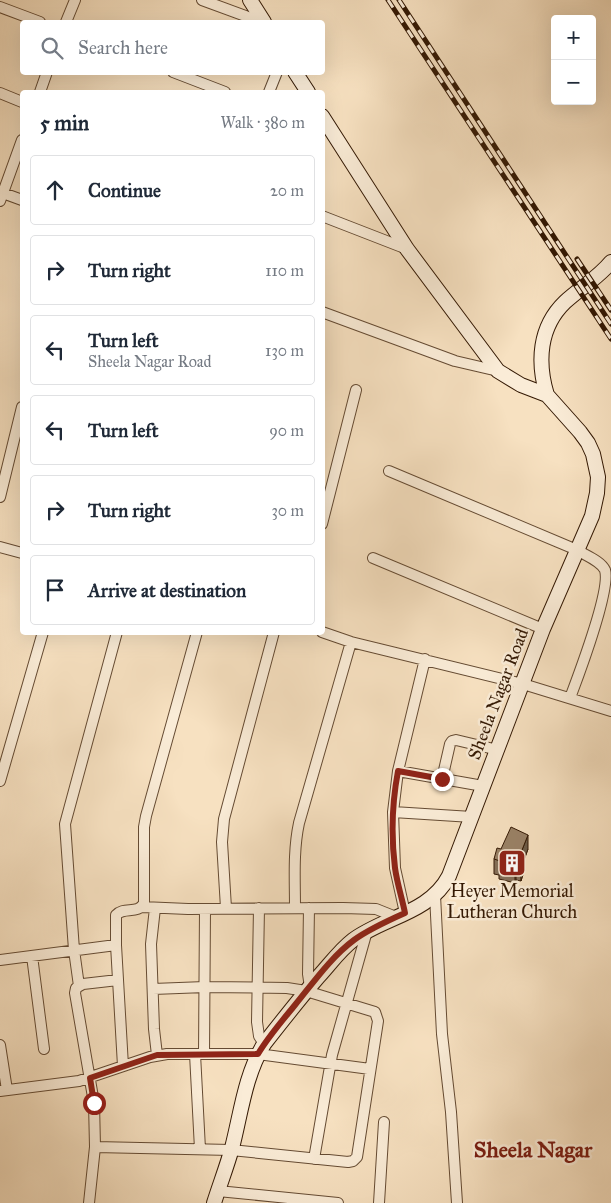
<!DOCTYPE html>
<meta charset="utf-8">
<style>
body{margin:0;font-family:"IM FELL Great Primer",serif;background:#f6f6f7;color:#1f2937}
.controls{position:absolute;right:15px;top:15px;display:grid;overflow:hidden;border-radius:5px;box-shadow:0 5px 20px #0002}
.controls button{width:45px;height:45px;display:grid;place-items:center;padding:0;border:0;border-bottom:1px solid #e0e1e3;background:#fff;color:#1f2937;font:25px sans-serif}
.stop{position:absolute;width:15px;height:15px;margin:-11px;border:4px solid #8f2418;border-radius:50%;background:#fff}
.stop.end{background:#8f2418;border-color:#fff;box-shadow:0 1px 5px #0008}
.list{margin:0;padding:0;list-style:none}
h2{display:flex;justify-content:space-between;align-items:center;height:65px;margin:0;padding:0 20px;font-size:21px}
h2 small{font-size:16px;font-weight:400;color:#747a83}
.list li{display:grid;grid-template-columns:32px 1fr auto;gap:15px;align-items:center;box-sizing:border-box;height:70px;margin:0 10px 10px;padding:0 10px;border:1px solid #e0e1e3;border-radius:5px}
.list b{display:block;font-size:19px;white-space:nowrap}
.list p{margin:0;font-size:16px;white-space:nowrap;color:#747a83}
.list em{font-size:16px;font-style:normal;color:#747a83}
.icon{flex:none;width:28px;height:28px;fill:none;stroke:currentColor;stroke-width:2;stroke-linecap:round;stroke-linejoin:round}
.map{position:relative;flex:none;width:611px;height:1203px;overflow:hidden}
.search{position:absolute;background:#fff;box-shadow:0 5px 20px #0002;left:20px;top:20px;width:305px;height:55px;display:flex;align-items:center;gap:12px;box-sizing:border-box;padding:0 18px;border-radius:5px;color:#747a83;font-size:19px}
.panel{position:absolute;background:#fff;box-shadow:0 5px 20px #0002;left:20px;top:90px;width:305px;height:545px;border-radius:5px}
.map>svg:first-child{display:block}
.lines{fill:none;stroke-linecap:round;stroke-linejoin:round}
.street-casing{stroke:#654b33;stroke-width:12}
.secondary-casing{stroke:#341904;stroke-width:16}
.street{stroke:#faecd7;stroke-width:10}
.secondary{stroke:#faecd7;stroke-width:14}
.rail-casing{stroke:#341904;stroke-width:5}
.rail{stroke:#faecd7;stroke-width:3;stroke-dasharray:9;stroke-linecap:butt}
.wall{fill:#846f58;stroke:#341904}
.shaded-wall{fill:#6b5a47;stroke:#341904}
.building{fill:#998166;stroke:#341904}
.route{stroke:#8f2418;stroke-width:6}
.labels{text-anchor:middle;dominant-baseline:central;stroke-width:5;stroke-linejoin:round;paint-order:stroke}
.street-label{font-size:18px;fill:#341904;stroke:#faecd7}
.poi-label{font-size:18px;fill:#341904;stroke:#faecd7}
.district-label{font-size:22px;font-weight:bold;fill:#7a1f14;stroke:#faecd7}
</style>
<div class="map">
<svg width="611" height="1203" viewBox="0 0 611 1203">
<rect width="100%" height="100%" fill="#f7e1c1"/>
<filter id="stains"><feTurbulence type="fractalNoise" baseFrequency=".004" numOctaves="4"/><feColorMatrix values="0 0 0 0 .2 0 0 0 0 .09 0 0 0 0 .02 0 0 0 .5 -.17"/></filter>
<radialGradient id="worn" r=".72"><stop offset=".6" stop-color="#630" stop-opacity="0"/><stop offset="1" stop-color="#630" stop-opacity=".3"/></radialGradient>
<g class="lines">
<defs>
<path id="street" d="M202,0L262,22
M0,7L40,22
M66,22L75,0
M173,72L225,92
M40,92L47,72
M269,92L277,72
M0,93L22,102
M0,192L22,200
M0,201L22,140
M322,216L407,249
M322,312L455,361L498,371
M389,471L577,550C585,555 601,561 605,570C611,590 579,674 570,698
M0,497L22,407
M322,524L356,390
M0,547L22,553
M373,558L543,629
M322,632L351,642L523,684L611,711
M398,771L483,786
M442,779L450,744L452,741L456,740L498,750
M0,781L43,632
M393,812L472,817
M435,895L442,1034L451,1112L457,1203
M142,907L188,909L343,908L376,909L396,917
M155,908L151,944L154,1029L157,1055
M226,908L222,842L224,819L274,632
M259,908L257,1022L259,1036L264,1044
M295,908C295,880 293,851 299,823L351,642
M309,908L308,974L310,987
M405,913L395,868L393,812L398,771L425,659
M116,945L123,1066
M32,956L44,1049
M0,960L116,945V915C124,906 138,915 144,903V827L146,816L197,632
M79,986L74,950L65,824L117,632
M0,1045L7,1090
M195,1054L200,1149
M204,1054L205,909
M0,1091L79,1081L150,1057L167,1054H258L370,1069
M95,1147L231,1150L348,1162L353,1161L357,1157L378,1021L375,1012L306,991L287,988L205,987L153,989
M314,1159L332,1055L367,931
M218,1191L338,1203
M89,1203L95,1147L94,1103L75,993L76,988L83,984L118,980
M379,1203L384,1122"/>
<path id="secondary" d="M250,0L264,22
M295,72L308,92
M547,395C537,362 539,327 565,302C580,288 598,278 611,262
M214,1203C220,1184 227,1166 232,1148C241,1113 245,1075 264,1044C282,1021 300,998 319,976C330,964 340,950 353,940C384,917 430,913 449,876L543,629L592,516L597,493L598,477L593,454L588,443L580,432L547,395L521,385L498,371L407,249L322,116"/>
</defs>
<!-- street casing -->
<use href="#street" class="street-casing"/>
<!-- secondary casing -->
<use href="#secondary" class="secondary-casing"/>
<!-- street -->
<use href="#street" class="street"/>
<!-- secondary -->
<use href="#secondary" class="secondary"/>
<defs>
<path id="rail" d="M388,0L611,339
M399,0L611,324
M577,259L611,310"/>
</defs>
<!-- rail casing -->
<use href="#rail" class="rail-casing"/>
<!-- rail -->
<use href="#rail" class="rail"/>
</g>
<!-- wall -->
<path class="wall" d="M501,849H528L524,860V871L521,881L516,880L515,883L499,879V875L494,874V859Z"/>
<!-- shaded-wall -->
<path class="shaded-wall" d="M528,835V849L524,860V871L521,881L520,855Z
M516,865V880L515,883V869Z"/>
<!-- building -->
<path class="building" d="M511,827L528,835L520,855L524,856L521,866L516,865L515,869L499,865L500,861L494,859L497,848L501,849Z"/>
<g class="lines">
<!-- route -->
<path class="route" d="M94,1103L90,1078L157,1055L258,1054C268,1037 282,1021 295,1005C313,983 331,957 354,940C369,929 387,921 405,913C402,898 397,883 395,868C391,836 392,803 398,771L442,779"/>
</g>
<!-- icons -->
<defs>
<symbol id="building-square" viewBox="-11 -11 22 22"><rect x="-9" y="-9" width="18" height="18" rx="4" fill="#8f2418" stroke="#faecd7"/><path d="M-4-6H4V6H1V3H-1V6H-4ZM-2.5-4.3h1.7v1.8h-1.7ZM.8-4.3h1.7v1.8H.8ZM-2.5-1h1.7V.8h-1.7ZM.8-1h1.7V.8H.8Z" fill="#fff"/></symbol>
</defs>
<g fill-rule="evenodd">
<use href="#building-square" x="496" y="847" width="32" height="32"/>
</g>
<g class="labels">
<!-- street labels -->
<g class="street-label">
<text transform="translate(498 694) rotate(-69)">Sheela Nagar Road</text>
</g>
<!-- poi labels -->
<g class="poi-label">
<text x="512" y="891">Heyer Memorial<tspan x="512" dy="21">Lutheran Church</tspan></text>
</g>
<!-- district labels -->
<g class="district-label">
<text x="533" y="1149">Sheela Nagar</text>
</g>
</g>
<rect width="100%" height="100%" filter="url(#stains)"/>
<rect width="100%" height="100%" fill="url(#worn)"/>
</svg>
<div class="controls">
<button>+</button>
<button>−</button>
</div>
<div class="stop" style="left:94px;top:1103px"></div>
<div class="stop end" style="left:442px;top:779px"></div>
<div class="search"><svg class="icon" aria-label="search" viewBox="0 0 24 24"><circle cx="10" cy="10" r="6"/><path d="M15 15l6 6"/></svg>Search here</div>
<section class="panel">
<h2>5 min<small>Walk · 380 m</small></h2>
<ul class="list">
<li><svg class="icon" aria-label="ahead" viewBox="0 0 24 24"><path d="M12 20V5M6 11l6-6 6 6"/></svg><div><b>Continue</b></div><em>20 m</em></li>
<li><svg class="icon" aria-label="right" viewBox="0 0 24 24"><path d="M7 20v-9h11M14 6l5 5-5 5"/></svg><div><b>Turn right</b></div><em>110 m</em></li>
<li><svg class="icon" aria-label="left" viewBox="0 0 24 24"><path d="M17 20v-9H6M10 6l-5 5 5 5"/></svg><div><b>Turn left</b><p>Sheela Nagar Road</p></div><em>130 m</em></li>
<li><svg class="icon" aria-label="left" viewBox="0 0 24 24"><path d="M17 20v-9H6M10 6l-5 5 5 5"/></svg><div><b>Turn left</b></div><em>90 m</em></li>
<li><svg class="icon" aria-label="right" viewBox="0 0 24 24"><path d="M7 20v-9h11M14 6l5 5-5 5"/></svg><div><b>Turn right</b></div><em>30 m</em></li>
<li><svg class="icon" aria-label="arrive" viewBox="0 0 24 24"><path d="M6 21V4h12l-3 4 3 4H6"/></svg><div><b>Arrive at destination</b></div></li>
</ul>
</section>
</div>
